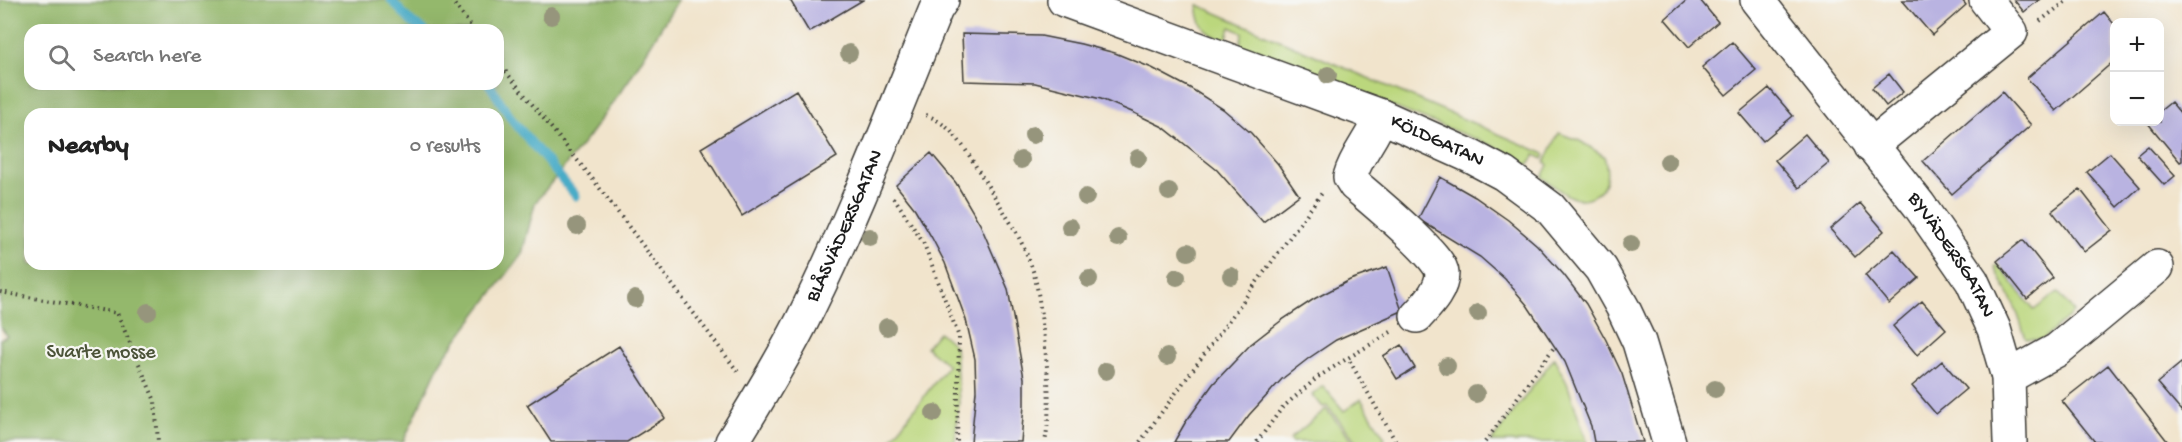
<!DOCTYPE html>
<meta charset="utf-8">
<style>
body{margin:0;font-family:"Gochi Hand",sans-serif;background:#f6f6f6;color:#222}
.controls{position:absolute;right:18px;top:18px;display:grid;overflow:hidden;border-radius:12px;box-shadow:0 6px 24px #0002}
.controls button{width:54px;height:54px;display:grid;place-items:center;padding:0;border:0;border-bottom:2px solid #e0e0e0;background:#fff;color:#222;font:30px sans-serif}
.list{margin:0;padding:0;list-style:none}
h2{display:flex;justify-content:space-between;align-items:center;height:78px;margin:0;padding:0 24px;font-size:26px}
h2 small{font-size:20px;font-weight:400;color:#767676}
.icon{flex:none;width:33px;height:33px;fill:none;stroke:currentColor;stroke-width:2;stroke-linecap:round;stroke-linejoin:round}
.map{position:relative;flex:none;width:2182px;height:442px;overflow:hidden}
.search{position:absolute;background:#fff;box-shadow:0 6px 24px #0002;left:24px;top:24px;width:480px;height:66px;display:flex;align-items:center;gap:15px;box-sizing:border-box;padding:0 21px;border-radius:18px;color:#767676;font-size:22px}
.panel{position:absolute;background:#fff;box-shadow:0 6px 24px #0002;left:24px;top:108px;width:480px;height:162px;border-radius:18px}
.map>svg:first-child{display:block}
.green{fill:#bbd77d;stroke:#6c7a4c;stroke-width:1.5}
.forest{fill:#94b86c;stroke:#586a44;stroke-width:1.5;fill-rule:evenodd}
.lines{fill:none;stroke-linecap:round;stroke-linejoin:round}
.stream{stroke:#48acc7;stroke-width:9}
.building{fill:#b9b3e1}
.minor-casing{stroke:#3c3a36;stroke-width:36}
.path{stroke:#3c3a36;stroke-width:4;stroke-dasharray:1.5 4.5;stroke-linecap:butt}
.minor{stroke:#fff;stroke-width:33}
.tree{fill:#96957b}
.labels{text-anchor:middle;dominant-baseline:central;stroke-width:4.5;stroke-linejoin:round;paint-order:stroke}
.street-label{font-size:20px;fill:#1c1c1c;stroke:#f6f6f2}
.park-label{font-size:20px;fill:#4c5439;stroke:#f6f6f2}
</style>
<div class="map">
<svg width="2182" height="442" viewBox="0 0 2182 442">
<rect width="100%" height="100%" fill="#f6f6f2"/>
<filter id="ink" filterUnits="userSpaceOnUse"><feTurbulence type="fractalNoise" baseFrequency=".0167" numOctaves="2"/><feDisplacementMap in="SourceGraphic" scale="12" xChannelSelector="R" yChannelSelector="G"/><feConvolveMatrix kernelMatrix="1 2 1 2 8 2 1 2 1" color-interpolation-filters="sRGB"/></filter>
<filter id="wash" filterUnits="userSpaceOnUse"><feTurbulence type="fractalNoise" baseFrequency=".008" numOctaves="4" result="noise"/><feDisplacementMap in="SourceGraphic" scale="24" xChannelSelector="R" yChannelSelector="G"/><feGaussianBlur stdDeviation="1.35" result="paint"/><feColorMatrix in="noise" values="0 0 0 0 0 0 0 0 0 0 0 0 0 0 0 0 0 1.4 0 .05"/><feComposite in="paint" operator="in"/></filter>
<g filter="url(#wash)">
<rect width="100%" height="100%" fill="#f1e4cc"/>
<!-- green -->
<path class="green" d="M1198,5L1545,154L1543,159L1535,155L1528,165L1491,145L1239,47L1243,33L1230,27L1226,41C1207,34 1197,26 1198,5Z
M1559,133L1580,141L1604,156C1606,163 1608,171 1606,179C1603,195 1583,204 1569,196C1559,191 1550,183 1542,177L1548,165L1545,162Z
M1998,265L2034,310L2058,292L2074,312L2042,340L2026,339L2016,309L1995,268Z
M939,332L955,346L959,402L955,442H889L948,365L926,347Z
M1554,358L1567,383L1587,442H1491Z
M1323,386L1344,411L1361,399L1385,438L1380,442H1357L1327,406L1323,407L1312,395Z
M1326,409L1354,442H1292L1290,439Z"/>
<!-- forest -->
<path class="forest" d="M0,0H678L629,80L588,137L535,203L522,254L441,361L403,442H0V339L7,336L0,326ZM30,30H498V84H30ZM30,114H498V264H30Z"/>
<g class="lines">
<!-- stream -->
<path class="stream" d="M391,0L412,23L424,30
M489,84L513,121L576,196"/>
</g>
<g id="blocks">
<!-- building -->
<path class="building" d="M790,0H863L809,32Z
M1687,0H1700L1718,22L1689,47L1665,19Z
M1902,0H1962L1966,5L1932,35Z
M2014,0H2039L2024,12Z
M2104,12L2114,24V61L2056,111L2027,78Z
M962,34L1041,36L1081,44L1115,53L1152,68L1190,88L1223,109L1251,133L1278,164L1299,195L1263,222L1217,170L1163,127L1132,112L1101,99L1035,83L964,81Z
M1732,42L1756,70L1726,95L1702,67Z
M1889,74L1903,92L1886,106L1872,88Z
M1769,88L1793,116L1763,141L1739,113Z
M796,90L837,157L742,216L701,148Z
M2002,92L2031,125L1952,194L1923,161Z
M2171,102L2182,115V161L2180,162L2147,122H2160V111Z
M1805,134L1829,163L1799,188L1775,160Z
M2148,146L2175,176L2164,185L2137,155Z
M931,153L956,183L980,224L1008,289L1024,378V405L1021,442H971L976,391L975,359L966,320L945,263L932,238L915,209L896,185Z
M2110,153L2140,187L2118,207L2087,172Z
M1440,177L1475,197L1508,220L1537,245L1564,275L1586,304L1606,340L1622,374L1643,442H1594L1591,426L1565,362L1527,305L1505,279L1480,257L1418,219Z
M2080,189L2112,230L2084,252L2052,211Z
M1860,203L1884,231L1855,257L1830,229Z
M2023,240L2053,278L2027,299L1997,261Z
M1894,250L1919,278L1889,304L1865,275Z
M1387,267L1402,311L1336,340L1309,358L1282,379L1249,415L1229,442H1174L1185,423L1213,384L1251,344L1282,320L1314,299L1350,280Z
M1922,301L1946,329L1917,355L1893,326Z
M1401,345L1415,368L1397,379L1383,356Z
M619,346L665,418L627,442H551L527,405Z
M1942,361L1966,389L1936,414L1912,386Z
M2181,363L2182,364V412L2157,383Z
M2108,365L2168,442H2095L2062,401Z"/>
</g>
</g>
<g filter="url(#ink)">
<use href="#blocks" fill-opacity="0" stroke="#3c3a36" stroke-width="1.5"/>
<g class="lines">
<defs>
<g id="minor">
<path id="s1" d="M1064,0L1381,116L1470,156L1504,174L1550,208L1601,269L1623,308L1639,342L1669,442"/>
<path id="s2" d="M1757,0L1919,205L1972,281L1994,329L2008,377L2010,442"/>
<path d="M1381,116C1373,138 1356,155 1350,177L1355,185C1370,198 1442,257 1442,273C1442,290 1428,304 1417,316"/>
<path d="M1871,146L2011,32L1986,0"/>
<path d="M2008,377L2057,350L2157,267"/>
<path id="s3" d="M732,442C756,403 780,364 801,323C852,222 893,114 936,9L942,0"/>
</g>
</defs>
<!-- minor casing -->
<use href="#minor" class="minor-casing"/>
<!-- path -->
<path class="path" d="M451,0L474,30
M2040,21L2068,0
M498,62L595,182L738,372
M926,115C954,125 968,154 983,178C1000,206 1020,234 1031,265C1037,281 1039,299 1041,315C1046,356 1053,401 1045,442
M893,198L897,202L924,244L959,337L957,442
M0,292L117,313L155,401L158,442
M1391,332L1348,358L1396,442
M1140,442L1322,193
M1257,442L1282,408L1318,377L1348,358
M1485,442L1555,346"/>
<!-- minor -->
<use href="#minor" class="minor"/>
</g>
<!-- trees -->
<g class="tree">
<circle cx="551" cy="16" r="9"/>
<circle cx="849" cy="53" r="9"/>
<circle cx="1328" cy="75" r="9"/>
<circle cx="1033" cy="135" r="9"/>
<circle cx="1138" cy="158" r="9"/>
<circle cx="1021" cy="160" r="9"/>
<circle cx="1668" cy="162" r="9"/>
<circle cx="1169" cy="192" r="9"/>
<circle cx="1086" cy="197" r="9"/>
<circle cx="577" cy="226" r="9"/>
<circle cx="1070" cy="227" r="9"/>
<circle cx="870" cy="237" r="9"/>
<circle cx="1118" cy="238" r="9"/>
<circle cx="1631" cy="244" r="9"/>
<circle cx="1188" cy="252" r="9"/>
<circle cx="1231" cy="276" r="9"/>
<circle cx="1177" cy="277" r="9"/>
<circle cx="1089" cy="279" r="9"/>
<circle cx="635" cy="299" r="9"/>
<circle cx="148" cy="312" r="9"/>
<circle cx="1478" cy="313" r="9"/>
<circle cx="887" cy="327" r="9"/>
<circle cx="1167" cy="357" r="9"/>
<circle cx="1447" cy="366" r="9"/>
<circle cx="1106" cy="371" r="9"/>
<circle cx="1715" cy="389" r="9"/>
<circle cx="1476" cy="394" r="9"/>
<circle cx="934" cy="413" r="9"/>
</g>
</g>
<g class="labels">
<!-- street labels -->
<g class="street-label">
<text stroke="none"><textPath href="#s1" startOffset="399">KÖLDGATAN</textPath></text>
<text stroke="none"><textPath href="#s3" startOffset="244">BLÅSVÄDERSGATAN</textPath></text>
<text stroke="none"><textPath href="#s2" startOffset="321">BYVÄDERSGATAN</textPath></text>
</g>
<!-- park labels -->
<g class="park-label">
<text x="101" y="353">Svarte mosse</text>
</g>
</g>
</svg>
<div class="controls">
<button>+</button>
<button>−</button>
</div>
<div class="search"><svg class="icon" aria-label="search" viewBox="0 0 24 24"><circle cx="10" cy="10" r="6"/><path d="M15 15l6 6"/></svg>Search here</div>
<section class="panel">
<h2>Nearby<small>0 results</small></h2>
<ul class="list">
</ul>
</section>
</div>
